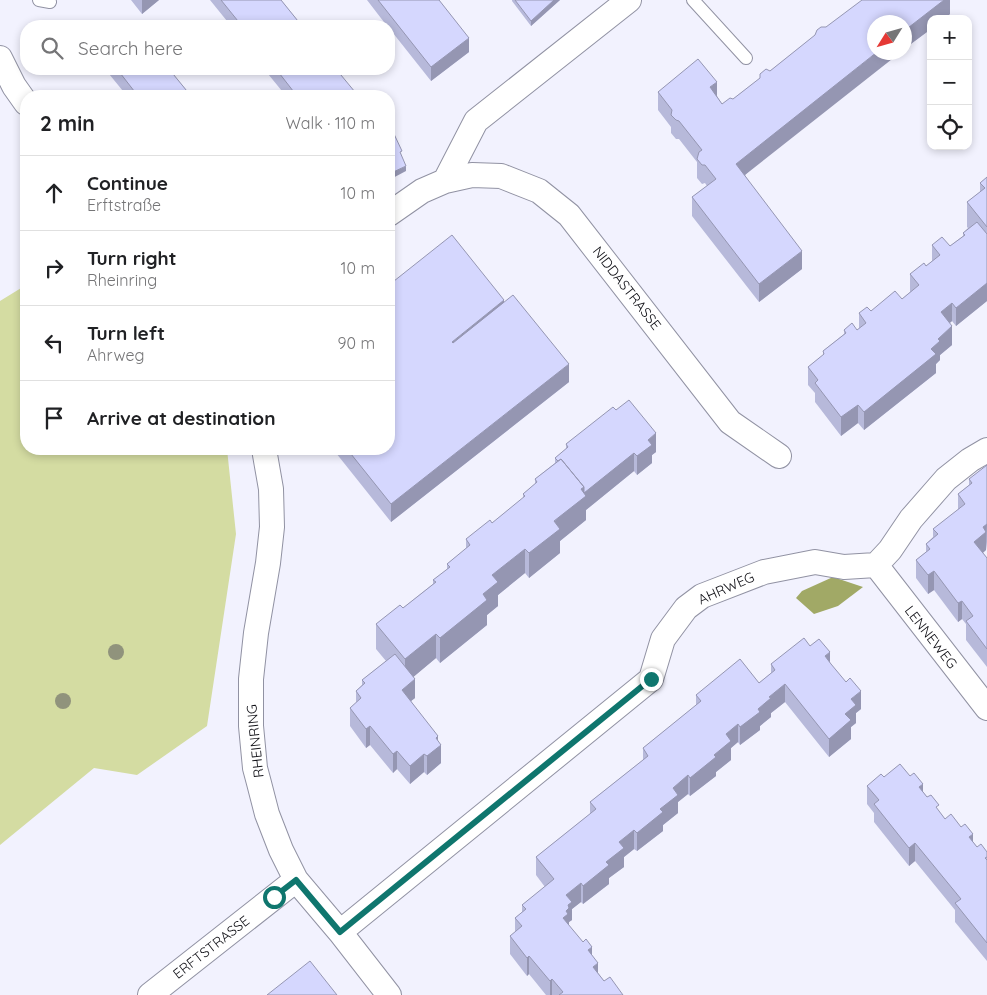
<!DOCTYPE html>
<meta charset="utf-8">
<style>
body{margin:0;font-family:Quicksand,sans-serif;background:#f6f6f6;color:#202124}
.controls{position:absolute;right:15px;top:15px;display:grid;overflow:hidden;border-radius:10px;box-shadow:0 2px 8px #0003}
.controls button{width:45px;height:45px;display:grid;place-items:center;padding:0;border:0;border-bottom:1px solid #e0e0e0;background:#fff;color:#202124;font:25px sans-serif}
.compass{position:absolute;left:867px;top:15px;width:45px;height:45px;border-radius:50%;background:#fff;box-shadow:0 2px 8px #0003;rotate:233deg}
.stop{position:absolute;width:15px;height:15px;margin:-11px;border:4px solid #0f766e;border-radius:50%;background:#fff}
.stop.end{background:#0f766e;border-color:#fff;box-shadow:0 1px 5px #0008}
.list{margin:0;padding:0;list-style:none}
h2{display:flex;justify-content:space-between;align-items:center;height:65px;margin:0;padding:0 20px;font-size:21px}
h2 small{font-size:16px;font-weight:400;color:#757577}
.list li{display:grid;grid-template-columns:32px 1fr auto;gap:15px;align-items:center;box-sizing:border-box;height:75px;padding:0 20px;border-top:1px solid #e0e0e0}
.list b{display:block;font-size:19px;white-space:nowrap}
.list p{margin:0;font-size:16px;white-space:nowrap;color:#757577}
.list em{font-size:16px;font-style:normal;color:#757577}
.icon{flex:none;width:28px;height:28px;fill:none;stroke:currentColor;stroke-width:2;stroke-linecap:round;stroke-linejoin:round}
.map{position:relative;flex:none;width:987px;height:995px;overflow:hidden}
.search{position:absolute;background:#fff;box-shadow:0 2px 8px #0003;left:20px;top:20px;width:375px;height:55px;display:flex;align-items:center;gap:12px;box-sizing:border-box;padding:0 18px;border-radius:20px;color:#757577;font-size:19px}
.panel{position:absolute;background:#fff;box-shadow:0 2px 8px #0003;left:20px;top:90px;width:375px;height:365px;border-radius:20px}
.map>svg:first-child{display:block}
.green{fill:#d4dca2}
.water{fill:#a1a966}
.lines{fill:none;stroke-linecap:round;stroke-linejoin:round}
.lane-casing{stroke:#9192a3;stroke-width:14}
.street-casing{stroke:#9192a3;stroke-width:26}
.lane{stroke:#fff;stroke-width:12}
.street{stroke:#fff;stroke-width:24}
.tree{fill:#90937c}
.wall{fill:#b7b9da}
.shaded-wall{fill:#9596b2}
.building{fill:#d5d7fe;stroke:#9596b2}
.route{stroke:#0f766e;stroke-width:6}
.labels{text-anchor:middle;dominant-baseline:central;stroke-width:4.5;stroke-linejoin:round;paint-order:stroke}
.street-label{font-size:14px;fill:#0f0f15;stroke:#fff}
</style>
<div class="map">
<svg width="987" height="995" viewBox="0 0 987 995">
<rect width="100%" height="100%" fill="#f2f2fe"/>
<!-- green -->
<path class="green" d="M26,285V449H227L236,534L207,726L137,775L94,768L0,845V301Z"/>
<!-- water -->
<path class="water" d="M833,577L863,587L838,606L814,614L796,598L802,591Z"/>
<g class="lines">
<defs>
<path id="lane" d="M39,0L50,2
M693,0L746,58"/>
<path id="street" d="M0,58L14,86L26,103
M445,181L476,121L629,0
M389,214L422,191L445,181L472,175L501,176L539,191L569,215L730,422L779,456
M264,449L271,489L272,527L268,563L256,633L251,679V726L255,768L259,783L267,814L281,850L296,880L340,932L389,995
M876,565L987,708
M340,932L651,679L663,639L686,608L702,596L764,572L815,562L844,567L876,565L890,550L911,519L946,479L970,460L987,450
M150,995L296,880"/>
</defs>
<!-- lane casing -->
<use href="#lane" class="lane-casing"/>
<!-- street casing -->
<use href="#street" class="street-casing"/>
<!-- lane -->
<use href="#lane" class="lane"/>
<!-- street -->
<use href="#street" class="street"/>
</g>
<!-- trees -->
<g class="tree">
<circle cx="116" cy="652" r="8"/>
<circle cx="63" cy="701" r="8"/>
</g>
<!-- wall -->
<path class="wall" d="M131,0H159L142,14Z
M210,0H281L302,26H231Z
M367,0H439L469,52L431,81L389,28V26H387Z
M512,0H560L531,26L512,1Z
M950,0V14L944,19H931V29L904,49V22L745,175L802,269L759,302L692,216V197L707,186L705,183L702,184L697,178V162L679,139H676L671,133V127L658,110V92L717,96L722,104L733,99L770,71L826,27Z
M105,69H169L191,96H127Z
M264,69H336L355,96H286Z
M987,177V301L956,326L952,321L950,323L952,345L940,355V360L936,364V373L864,430L858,423L841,436L815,402V393L808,385V367L823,355V351L844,334V330H857L859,329V313L871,311L902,299L910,292V274L926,266L932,261V245L950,246L963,236V233L968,228L967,227V202L980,192V183Z
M504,302L569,382L391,522L336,453V449H389Z
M616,410L656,452L652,455V463L637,475L634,471L586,510V520L560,541V553L529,578L525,573L498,595V606L487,615V625L440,663L436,658L413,677L415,698L411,701L438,742L441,763L427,775L424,772L410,784L397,769L393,773L370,745L366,748L350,726V708L356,703V691L362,685V680L386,661L376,649V624L403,608L433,584V580L447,570V564L466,549V539L492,523L523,499V494L535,484V479L555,463V458L566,449V444Z
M987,465V542L986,550L983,553L987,558V667L966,640V624L962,619L958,622L934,590L928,594L916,578V560L926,552V544L933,537V529L958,510V494L969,485V479Z
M810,646L830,663L861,709L856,713V723L851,727V739L829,757L785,702L771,713V717L760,726V730L740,745L738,742L731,748V760L716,772V776L690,796L688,794L678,802V813L663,825V831L637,851L634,849L624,857V867L609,878V884L583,904L581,902L572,909V920L569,922V926L592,956L598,973L604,981L623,995H546L529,974L527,976L510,954V936L515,932V918L522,912V905L545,887L536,875V857L590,814V802L643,760V748L696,706V695L759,683L771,673V664Z
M884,777L923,792L945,819L973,842L977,847L987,852V961L955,922V910L915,861L909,866L874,822V813L867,804V786Z"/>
<!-- shaded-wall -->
<path class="shaded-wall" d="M142,0H159L142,14Z
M554,0H560L531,26V21Z
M944,0H950V14L944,19H931V29L904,49V31Z
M469,38V52L431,81V67Z
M877,52H901L736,182V164Z
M717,82V100L710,87Z
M355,92V96H350Z
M406,166V171L389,180V174Z
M802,251V269L759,302V284Z
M987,283V301L956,326V308Z
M504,300V318L452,360V342Z
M952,303V321L941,330V312Z
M952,326V345L940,355V360L936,364V373L864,430V412L931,349L938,339Z
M569,364V382L391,522V504Z
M858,405V423L841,436V417Z
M656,433V452L652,455V463L637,475V456L648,440Z
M634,453V471L586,510V520L560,541V553L529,578V553L581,489Z
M987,524L986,550L974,560V542L983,527Z
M525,549V573L498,595V606L487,615V625L440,663V638L483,594L492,575Z
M934,571V590L928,594V575Z
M962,601V619L958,622V603Z
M436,634V658L405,684V659Z
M830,652V670L825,656Z
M415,679V698L402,708V690Z
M785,684V702L771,713V717L760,726V730L740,745V727L769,697Z
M861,691V709L856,713V723L851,727V739L829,757V739L851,699Z
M738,724V742L731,748V760L716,772V776L690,796V778L714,755L726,734Z
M370,726V745L366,748V729Z
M438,736V747L441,745V763L427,775V756L436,738Z
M397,751V769L393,773V754Z
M424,754V772L410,784V766Z
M688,775V794L678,802V813L663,825V831L637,851V833L660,809L673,788Z
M923,784V803L919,787Z
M634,830V849L624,857V867L609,878V884L583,904V886L606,862L619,842Z
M973,834V852L969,837Z
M915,843V861L909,866V848Z
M581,883V902L572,909V920L569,922V926L563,918L566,895Z
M592,947V965L588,950Z
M529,956V974L527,976V958Z
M598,963V982L593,967Z
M552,979V995H550V981Z"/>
<!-- building -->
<path class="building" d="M221,0H281L302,26H242Z
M378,0H439L469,38L431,67Z
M515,0H554L531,21Z
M862,0H944L904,31V22H874V52H877L736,164L802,251L759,284L692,197L716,179L705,165H702L697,159L699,152L702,150L679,121L676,120L671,115L672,110L658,92L698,59L717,82L710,87L722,104L730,98L733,99L760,78V74L766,69L770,71L815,35L817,30L821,27H826Z
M117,69H169L191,96H138Z
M276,69H336L355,92L350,96H297Z
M394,134L402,151L400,152L406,166L389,174V136Z
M987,177V227L967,202L985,188L980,183Z
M977,222L987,234V283L956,308L952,303L941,312L952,326L938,339L940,341L931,349L936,354L864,412L858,405L841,417L815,383L818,380L808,367L824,354L823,351L846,333L844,330L852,323L857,330L866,323L859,313L867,307L871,311L895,291L902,299L919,285L910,274L924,263L926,266L940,255L932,245L942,237L950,246L965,235L963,233Z
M452,235L504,300L452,342L453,343L513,295L569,364L391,504L347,449H389V285Z
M629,400L656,433L648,440L652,445L637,456L634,453L584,493V487L561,459L558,461L555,458L568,447L566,444L613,407L616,410Z
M561,459L584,487L581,489L586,496L554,521L560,529L529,553L525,549L492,575L498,582L483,594L487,600L440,638L436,634L405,659L376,624L400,605L403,608L436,582L433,580L450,567L447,564L470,545L466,539L490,520L492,523L525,496L523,494L537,482L535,479Z
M987,465V524L983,527L986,532L974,542L987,558V649L966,621L973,616L962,601L958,603L934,571L928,575L916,560L930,549L926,544L938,534L933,529L965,504L958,494L972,483L969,479Z
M804,638L810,646L819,639L830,652L825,656L831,664L846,682L850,678L861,691L851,699L856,705L845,714L851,720L829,739L785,684L769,697L771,698L758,709L760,712L740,727L738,724L726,734L731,741L714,755L716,757L690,778L688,775L673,788L678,795L660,809L663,812L637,833L634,830L619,842L624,848L606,862L609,865L583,886L581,883L566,895L572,902L568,905L569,908L566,911L568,914L563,918L583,942L586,939L592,947L588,950L598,963L593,967L604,981L610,977L623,995H559L563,992L552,979L550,981L529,956L527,958L510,936L522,926L515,918L526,909L522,905L554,879L536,857L596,809L590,802L648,756L643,748L701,701L696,695L740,659L759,683L775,670L771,664Z
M395,654L415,679L402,690L438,736L436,738L441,745L427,756L424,754L410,766L397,751L393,754L370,726L366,729L350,708L361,698L356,691L365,683L362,680Z
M900,764L910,776L914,773L923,784L919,787L927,797L931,795L939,805L936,807L945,819L951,814L961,827L965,824L973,834L969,837L977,847L981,844L987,852V857L985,858L987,860V943L955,903L961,899L915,843L909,848L874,804L879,800L867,786L881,774L884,777Z
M310,961L337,995H267Z"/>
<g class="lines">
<!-- route -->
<path class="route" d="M274,897L296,880L340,932L651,679"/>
</g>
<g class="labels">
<!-- street labels -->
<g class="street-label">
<text transform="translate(627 288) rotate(52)">NIDDASTRASSE</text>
<text transform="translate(726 588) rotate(-24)">AHRWEG</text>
<text transform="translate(931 637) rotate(52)">LENNEWEG</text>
<text transform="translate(255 741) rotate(-96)">RHEINRING</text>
<text transform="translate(211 947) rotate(-38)">ERFTSTRASSE</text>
</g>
</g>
</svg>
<div class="controls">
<button>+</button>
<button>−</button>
<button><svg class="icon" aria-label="locate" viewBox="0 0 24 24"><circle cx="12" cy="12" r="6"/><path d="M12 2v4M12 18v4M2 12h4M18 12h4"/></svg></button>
</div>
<svg class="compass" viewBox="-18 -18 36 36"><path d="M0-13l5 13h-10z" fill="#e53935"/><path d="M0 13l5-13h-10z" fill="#757577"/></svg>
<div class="stop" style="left:274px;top:897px"></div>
<div class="stop end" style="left:651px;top:679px"></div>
<div class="search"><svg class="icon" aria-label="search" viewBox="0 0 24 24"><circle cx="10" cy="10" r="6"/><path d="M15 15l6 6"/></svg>Search here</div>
<section class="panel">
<h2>2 min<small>Walk · 110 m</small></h2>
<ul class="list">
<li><svg class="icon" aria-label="ahead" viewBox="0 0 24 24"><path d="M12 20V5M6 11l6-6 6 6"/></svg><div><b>Continue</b><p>Erftstraße</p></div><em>10 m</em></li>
<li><svg class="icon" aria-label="right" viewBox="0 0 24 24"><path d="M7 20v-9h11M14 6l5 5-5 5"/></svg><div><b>Turn right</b><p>Rheinring</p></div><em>10 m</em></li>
<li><svg class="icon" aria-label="left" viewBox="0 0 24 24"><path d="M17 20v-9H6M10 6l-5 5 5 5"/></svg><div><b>Turn left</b><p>Ahrweg</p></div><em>90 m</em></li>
<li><svg class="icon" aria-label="arrive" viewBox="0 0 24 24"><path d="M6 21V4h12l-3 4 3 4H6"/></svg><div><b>Arrive at destination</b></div></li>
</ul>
</section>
</div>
